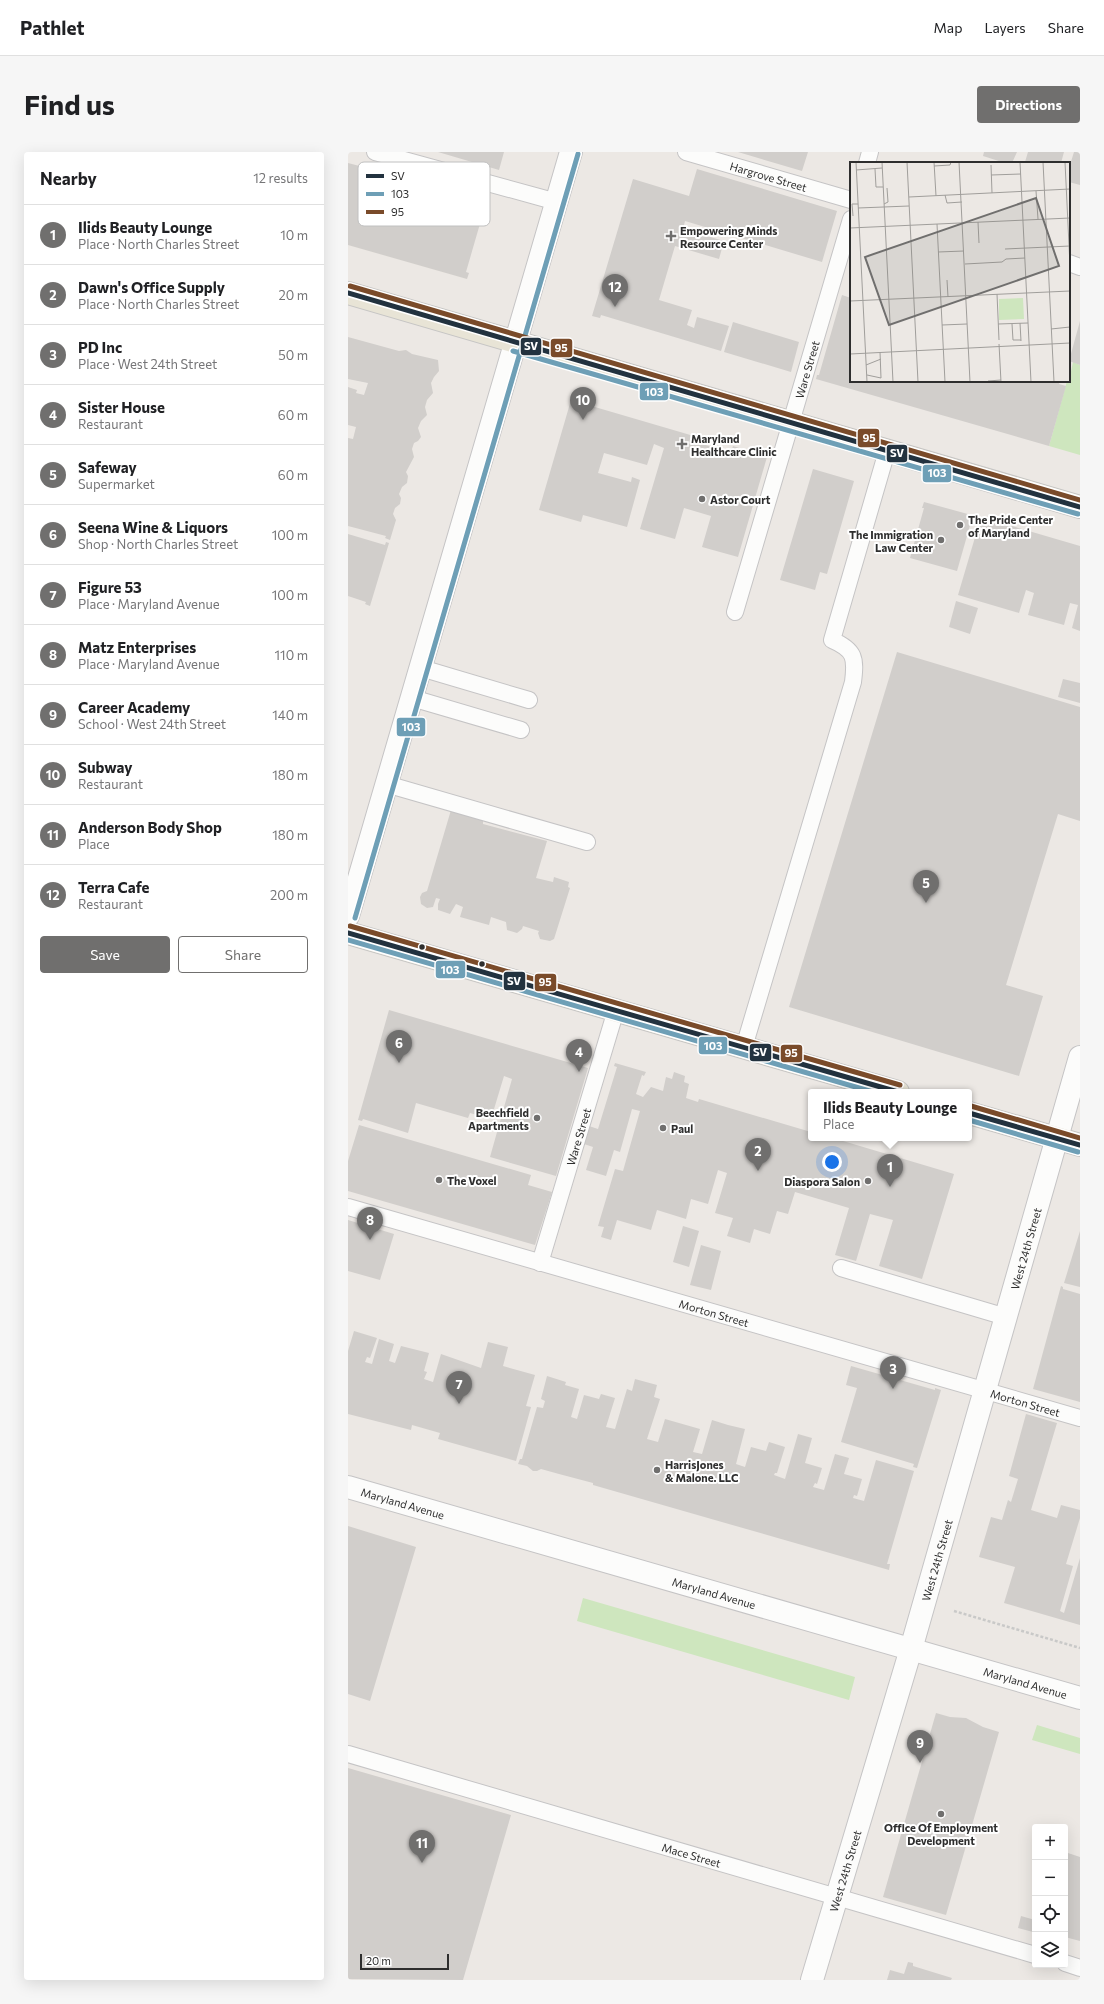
<!DOCTYPE html>
<meta charset="utf-8">
<style>
body{margin:0;font-family:Commissioner,sans-serif;background:#f6f6f6;color:#202124}
.controls{position:absolute;right:12px;bottom:12px;display:grid;overflow:hidden;border-radius:4px;box-shadow:0 4px 16px #0002}
.controls button{width:36px;height:36px;display:grid;place-items:center;padding:0;border:0;border-bottom:1px solid #e0e0e0;background:#fff;color:#202124;font:20px sans-serif}
.scale{position:absolute;left:12px;bottom:10px;width:89px;box-sizing:border-box;padding-left:4px;border:2px solid #2e2e2e;border-top:0;font-size:11px;line-height:14px;white-space:nowrap;color:#2e2e2e;-webkit-text-stroke:3px #fff;paint-order:stroke}
.you{position:absolute;left:484px;top:1010px;width:14px;height:14px;margin:-10px;border:3px solid #fff;border-radius:50%;background:#1a73e8;box-shadow:0 0 0 6px #1a73e833}
.badge{display:grid;place-items:center;width:26px;height:26px;border-radius:50%;background:#706f6e;color:#fff;font-size:13px;font-weight:700}
.pin{position:absolute;translate:-50% -33px;filter:drop-shadow(0 1px 2px #0008)}
.pin::after{content:'';position:absolute;top:21px;width:14px;height:12px;background:inherit;clip-path:polygon(0 0,100% 0,50% 100%)}
.popup{position:absolute;left:460px;top:937px;width:164px;height:52px;box-sizing:border-box;display:grid;place-content:center;border-radius:4px;background:#fff;filter:drop-shadow(0 1px 3px #0005);font-size:13px;white-space:nowrap;color:#757577}
.popup b{font-size:15px;color:#202124}
.popup::after{content:'';position:absolute;left:50%;top:100%;margin-left:-8px;border:8px solid transparent;border-top-color:#fff}
.list{margin:0;padding:0;list-style:none}
h2{display:flex;justify-content:space-between;align-items:center;height:52px;margin:0;padding:0 16px;font-size:17px}
h2 small{font-size:13px;font-weight:400;color:#757577}
.list li{display:grid;grid-template-columns:26px 1fr auto;gap:12px;align-items:center;box-sizing:border-box;height:60px;padding:0 16px;border-top:1px solid #e0e0e0}
.list b{display:block;font-size:15px;white-space:nowrap}
.list p{margin:0;font-size:13px;white-space:nowrap;color:#757577}
.list em{font-size:13px;font-style:normal;color:#757577}
.actions{display:flex;gap:8px;padding:12px 16px}
.actions a{flex:1;padding:9px 0;border:1px solid #706f6e;border-radius:4px;text-align:center;font-size:14px;color:#706f6e}
.actions .main{background:#706f6e;color:#fff}
.icon{flex:none;width:22px;height:22px;fill:none;stroke:currentColor;stroke-width:2;stroke-linecap:round;stroke-linejoin:round}
.map{position:relative;flex:none;width:732px;height:1828px;overflow:hidden;border-radius:4px}
header{display:flex;align-items:center;gap:24px;box-sizing:border-box;height:56px;padding:0 20px;background:#fff;border-bottom:1px solid #e0e0e0}
header strong{font-size:19px}
nav{display:flex;gap:22px;margin-inline-start:auto;font-size:14px}
.intro{display:flex;align-items:center;justify-content:space-between;box-sizing:border-box;height:96px;padding:0 24px}
h1{margin:0;font-size:28px}
.button{padding:10px 18px;border-radius:4px;background:#706f6e;color:#fff;font-size:14px;font-weight:700}
main{display:flex;gap:24px;padding:0 24px}
aside{flex:1;background:#fff;border-radius:4px;box-shadow:0 4px 16px #0002}
.map>svg:first-child{display:block}
.green{fill:#cee6be}
.building{fill:#d1cecb}
.lines{fill:none;stroke-linecap:round;stroke-linejoin:round}
.lane-casing{stroke:#c5c4c5;stroke-width:18}
.street-casing{stroke:#c5c4c5;stroke-width:24}
.secondary-casing{stroke:#c5c4c5;stroke-width:24}
.primary-casing{stroke:#c6c5c4;stroke-width:24}
.path{stroke:#c9c9c8;stroke-width:2.5;stroke-dasharray:3 2;stroke-linecap:butt}
.lane{stroke:#fcfcfb;stroke-width:16}
.street{stroke:#fcfcfb;stroke-width:22}
.secondary{stroke:#fcfcfb;stroke-width:22}
.primary{stroke:#e8e4d6;stroke-width:22}
.bus-1-casing{stroke:#fff;stroke-width:8}
.bus-2-casing{stroke:#fff;stroke-width:8}
.bus-3-casing{stroke:#fff;stroke-width:8}
.bus-1{stroke:#22323f;stroke-width:5}
.bus-2{stroke:#6e9fb6;stroke-width:5}
.bus-3{stroke:#7a4b2a;stroke-width:5}
.poi-dot{fill:#706f6e;stroke:#fff;stroke-width:1.5}
.bus-dot{fill:#2e2e2e;stroke:#fff;stroke-width:1.5}
.labels{text-anchor:middle;dominant-baseline:central;stroke-width:4;stroke-linejoin:round;paint-order:stroke}
.street-label{font-size:11px;fill:#2e2e2e;stroke:#fff}
.poi-label{font-size:11px;font-weight:bold;fill:#2e2e2e;stroke:#fff;text-anchor:start}
.inset-road{fill:none;stroke:#a09e9b;stroke-width:1}
.view{fill:#706f6e;fill-opacity:0.15;stroke:#706f6e;stroke-width:2}
.inset-edge{fill:none;stroke:#2e2e2e;stroke-width:2}
.key{fill:#fff;stroke:#c0c0c0;stroke-width:1}
.key-label{font-size:11px;fill:#2e2e2e}
.line-badge{stroke:#fff;stroke-width:1.5}
.badge-label{font-size:11px;text-anchor:middle;font-weight:bold;fill:#fff}
</style>
<header>
<strong>Pathlet</strong>
<nav><a>Map</a><a>Layers</a><a>Share</a></nav>
</header>
<div class="intro"><h1>Find us</h1><a class="button">Directions</a></div>
<main>
<aside>
<h2>Nearby<small>12 results</small></h2>
<ul class="list">
<li><span class="badge">1</span><div><b>Ilids Beauty Lounge</b><p>Place · North Charles Street</p></div><em>10 m</em></li>
<li><span class="badge">2</span><div><b>Dawn's Office Supply</b><p>Place · North Charles Street</p></div><em>20 m</em></li>
<li><span class="badge">3</span><div><b>PD Inc</b><p>Place · West 24th Street</p></div><em>50 m</em></li>
<li><span class="badge">4</span><div><b>Sister House</b><p>Restaurant</p></div><em>60 m</em></li>
<li><span class="badge">5</span><div><b>Safeway</b><p>Supermarket</p></div><em>60 m</em></li>
<li><span class="badge">6</span><div><b>Seena Wine &amp; Liquors</b><p>Shop · North Charles Street</p></div><em>100 m</em></li>
<li><span class="badge">7</span><div><b>Figure 53</b><p>Place · Maryland Avenue</p></div><em>100 m</em></li>
<li><span class="badge">8</span><div><b>Matz Enterprises</b><p>Place · Maryland Avenue</p></div><em>110 m</em></li>
<li><span class="badge">9</span><div><b>Career Academy</b><p>School · West 24th Street</p></div><em>140 m</em></li>
<li><span class="badge">10</span><div><b>Subway</b><p>Restaurant</p></div><em>180 m</em></li>
<li><span class="badge">11</span><div><b>Anderson Body Shop</b><p>Place</p></div><em>180 m</em></li>
<li><span class="badge">12</span><div><b>Terra Cafe</b><p>Restaurant</p></div><em>200 m</em></li>
</ul>
<div class="actions"><a class="main">Save</a><a>Share</a></div>
</aside>
<div class="map">
<svg width="732" height="1828" viewBox="0 0 732 1828">
<rect width="100%" height="100%" fill="#ece8e4"/>
<!-- green -->
<path class="green" d="M725,210L732,213V303L701,294L719,229H721Z
M235,1446L507,1525L501,1548L229,1469Z
M689,1573L732,1586V1602L684,1588Z"/>
<!-- building -->
<path class="building" d="M90,0H156L151,18Z
M390,0H460L454,19Z
M636,0H669L664,11H657L635,4Z
M680,0H716L713,11H678L677,10Z
M726,0H732V33L721,30V16Z
M0,11L46,23L40,42L49,44L54,26L88,36L83,54L89,56L94,52L98,39L138,51L118,120L121,121L119,127L0,93Z
M349,17L489,59L474,110L337,69L335,77L376,89L371,107L327,94L311,148L344,158L339,173L346,176L349,165L381,174L373,199L253,163L252,166L244,164L285,27L341,44Z
M494,143L503,146V229H712L711,232L718,234L701,294L468,227L469,223H471Z
M732,169V213L721,209Z
M385,170L451,190L443,220L376,200Z
M0,185L51,199L58,198L64,202L90,208L91,219L86,225L83,231L85,241L79,248L77,255L79,263L73,269L70,276L73,285L70,289L66,291L64,297L66,305L58,320L60,324L59,331L54,335L51,342L53,346L52,352L47,356L45,362L48,368L42,388L37,386L38,384L0,374V286L5,287L8,275L0,273V235L9,238L8,241L16,243L20,231L0,227Z
M223,248L356,287L354,292L383,300L385,294L419,305L390,405L354,395L363,364L336,356L327,387L292,377L316,296L306,292L299,313L256,301L250,321L283,330L284,325L292,328L279,375L235,363L233,370L191,358Z
M465,317L506,329L479,422L472,420L467,438L432,428Z
M576,350L627,364L626,370H623L609,419L562,406L576,356H574Z
M633,365L732,394V479L724,476L730,453L722,451L716,473L680,463L686,441L678,438L671,461L610,443Z
M0,382L37,393L38,390L41,391L22,454L17,452L18,450L0,444Z
M608,449L630,456L622,482L601,475Z
M549,500L732,555V669L710,662L658,833L695,844L671,924L441,855Z
M715,527L732,531V551L710,545Z
M103,658L135,667V672L199,689L188,726L205,730L206,725L221,730L220,735L222,736L206,787L202,789L192,787L190,781L191,779L175,774L174,777L169,781L159,778L158,770L143,765L141,773L112,765L115,755L108,752L102,762L90,758V752L92,747L88,746L85,755L79,756L73,752L72,745L74,741L79,739Z
M41,858L240,916L208,1024L142,1005L164,927L156,924L143,967L122,961L120,966L68,951L60,981L15,967L14,969L10,968Z
M267,911L298,920L296,924L294,923L288,942L295,945L303,935L315,939L318,925L324,927L326,920L337,924L336,930L341,932L338,946L350,950L351,947L463,980V986H485L606,1022L574,1127L531,1114L545,1068L522,1062L508,1109L487,1103L501,1056L447,1040L440,1062L429,1059L422,1082L406,1077L402,1091L379,1084L385,1066L367,1061L379,1021L370,1018L360,1052L343,1047L338,1067L309,1058L303,1078L269,1068L263,1088L253,1085L256,1075L250,1074L267,1017L275,1019L292,959L284,957L272,1000L266,998L258,1024L238,1018L245,995L236,992L241,974L250,977L269,915L266,914Z
M11,973L183,1023L180,1033L204,1040L187,1093L0,1039V1009Z
M0,1068L46,1082L32,1128L0,1119Z
M335,1074L351,1079L341,1115L325,1110Z
M732,1079V1135L716,1131Z
M353,1093L373,1099L363,1138L342,1133Z
M713,1134L715,1135V1137L732,1142V1250L685,1237Z
M6,1179L29,1186L22,1206L19,1205L17,1210L24,1212L31,1187L46,1192L41,1209L47,1211L53,1194L81,1201L76,1219L79,1220L76,1227L85,1230L93,1202L133,1216L140,1190L160,1195L155,1214L187,1223L178,1254L183,1255L168,1309L90,1287L92,1281L64,1273L63,1278L0,1262V1199Z
M503,1214L587,1238V1236L593,1238L569,1316L565,1315L566,1312L493,1290L509,1236L498,1233Z
M199,1224L218,1230L217,1233L231,1237L223,1265L229,1267L236,1243L251,1247L253,1242L267,1246L258,1275L267,1277L279,1237L284,1239L287,1227L309,1233L306,1245L312,1247L299,1287L310,1290L317,1267L352,1277L345,1300L354,1302L364,1268L380,1273L397,1277L388,1312L397,1315L403,1295L418,1299L421,1290L437,1295L429,1321H427L426,1323L437,1327L450,1282L464,1286L457,1311L474,1316L469,1332L467,1331L465,1335L476,1338L487,1302L501,1306L496,1322L514,1327L509,1344L506,1343L505,1346L516,1349L528,1308L566,1319L539,1412H542L541,1418L245,1333V1331L211,1322L193,1317L189,1319H185L179,1314L170,1312L172,1307H174L189,1255L195,1256L197,1249L193,1247Z
M678,1262L709,1271L683,1358L709,1366L713,1353L732,1358V1366L718,1412L725,1414L712,1459L716,1461L732,1406V1473L656,1451L667,1415L631,1405L643,1365L654,1368L660,1348L663,1350L670,1327L661,1324Z
M0,1374L68,1395L22,1549L0,1542Z
M588,1561L602,1565L618,1566L635,1575L651,1580L598,1763L535,1745Z
M0,1616L163,1663L115,1828L0,1827Z
M717,1700L732,1705V1789L717,1785Z
M673,1764L687,1768L685,1780L670,1776Z
M560,1810L565,1811V1814L604,1826L603,1828H539L542,1818L556,1822Z"/>
<g class="lines">
<defs>
<g id="lane">
<path d="M27,0L209,50"/>
<path id="s1" d="M338,0L503,48"/>
<path d="M519,11L522,0"/>
<path d="M721,111L732,115"/>
<path id="s2" d="M387,460L503,67"/>
<path d="M73,516L181,548"/>
<path d="M64,546L173,578"/>
<path d="M38,632L239,690"/>
<path d="M396,895L505,530C508,506 507,498 484,488L539,299"/>
<path id="s3" d="M0,1055L732,1266"/>
<path id="s4" d="M192,1111L268,858"/>
<path d="M493,1116L658,1165"/>
<path id="s5" d="M0,1602L687,1803"/>
<path d="M717,1811L732,1816"/>
</g>
<g id="street">
<path id="s6" d="M464,1828L563,1497L732,905"/>
</g>
<g id="secondary">
<path d="M0,764L223,0"/>
<path id="s7" d="M0,1335L732,1546"/>
</g>
<path id="primary" d="M0,141L732,355
M0,781L550,940
M621,961L732,993"/>
</defs>
<!-- lane casing -->
<use href="#lane" class="lane-casing"/>
<!-- street casing -->
<use href="#street" class="street-casing"/>
<!-- secondary casing -->
<use href="#secondary" class="secondary-casing"/>
<!-- primary casing -->
<use href="#primary" class="primary-casing"/>
<!-- path -->
<path class="path" d="M606,1459L732,1496"/>
<!-- lane -->
<use href="#lane" class="lane"/>
<!-- street -->
<use href="#street" class="street"/>
<!-- secondary -->
<use href="#secondary" class="secondary"/>
<!-- primary -->
<use href="#primary" class="primary"/>
<defs>
<path id="bus-1" d="M0,141L732,355
M0,781L550,940
M621,961L732,993"/>
<path id="bus-2" d="M165,199L730,362
M7,766L230,2
M0,788L525,940
M621,968L730,1000"/>
<path id="bus-3" d="M2,134L732,348
M2,774L552,933
M623,954L732,986"/>
</defs>
<!-- bus-1 casing -->
<use href="#bus-1" class="bus-1-casing"/>
<!-- bus-2 casing -->
<use href="#bus-2" class="bus-2-casing"/>
<!-- bus-3 casing -->
<use href="#bus-3" class="bus-3-casing"/>
<!-- bus-1 -->
<use href="#bus-1" class="bus-1"/>
<!-- bus-2 -->
<use href="#bus-2" class="bus-2"/>
<!-- bus-3 -->
<use href="#bus-3" class="bus-3"/>
</g>
<!-- markers -->
<g class="poi-dot">
<path d="M321 78h4v4h4v4h-4v4h-4v-4h-4v-4h4z"/>
<path d="M332 286h4v4h4v4h-4v4h-4v-4h-4v-4h4z"/>
<circle cx="354" cy="347" r="4"/>
<circle cx="612" cy="373" r="4"/>
<circle cx="593" cy="388" r="4"/>
<circle cx="189" cy="966" r="4"/>
<circle cx="315" cy="976" r="4"/>
<circle cx="91" cy="1028" r="4"/>
<circle cx="520" cy="1029" r="4"/>
<circle cx="309" cy="1318" r="4"/>
<circle cx="593" cy="1662" r="4"/>
</g>
<g class="bus-dot">
<circle cx="74" cy="795" r="3.5"/>
<circle cx="134" cy="812" r="3.5"/>
</g>
<g class="labels">
<!-- street labels -->
<g class="street-label">
<text stroke="none"><textPath href="#s1" startOffset="86">Hargrove Street</textPath></text>
<text stroke="none"><textPath href="#s2" startOffset="253">Ware Street</textPath></text>
<text stroke="none"><textPath href="#s4" startOffset="132">Ware Street</textPath></text>
<text stroke="none"><textPath href="#s6" startOffset="762">West 24th Street</textPath></text>
<text stroke="none"><textPath href="#s3" startOffset="381">Morton Street</textPath></text>
<text stroke="none"><textPath href="#s3" startOffset="705">Morton Street</textPath></text>
<text stroke="none"><textPath href="#s7" startOffset="57">Maryland Avenue</textPath></text>
<text stroke="none"><textPath href="#s6" startOffset="438">West 24th Street</textPath></text>
<text stroke="none"><textPath href="#s7" startOffset="381">Maryland Avenue</textPath></text>
<text stroke="none"><textPath href="#s7" startOffset="705">Maryland Avenue</textPath></text>
<text stroke="none"><textPath href="#s5" startOffset="358">Mace Street</textPath></text>
<text stroke="none"><textPath href="#s6" startOffset="114">West 24th Street</textPath></text>
</g>
<!-- poi labels -->
<g class="poi-label">
<text x="332" y="78">Empowering Minds<tspan x="332" dy="13">Resource Center</tspan></text>
<text x="343" y="286">Maryland<tspan x="343" dy="13">Healthcare Clinic</tspan></text>
<text x="362" y="347">Astor Court</text>
<text x="620" y="367">The Pride Center<tspan x="620" dy="13">of Maryland</tspan></text>
<text x="585" y="382" text-anchor="end">The Immigration<tspan x="585" dy="13">Law Center</tspan></text>
<text x="181" y="960" text-anchor="end">Beechfield<tspan x="181" dy="13">Apartments</tspan></text>
<text x="323" y="976">Paul</text>
<text x="99" y="1028">The Voxel</text>
<text x="512" y="1029" text-anchor="end">Diaspora Salon</text>
<text x="317" y="1312">HarrisJones<tspan x="317" dy="13">&amp; Malone. LLC</tspan></text>
<text x="593" y="1675" text-anchor="middle">Office Of Employment<tspan x="593" dy="13">Development</tspan></text>
</g>
</g>
<!-- overview -->
<g transform="translate(502 10)">
<rect width="220" height="220" fill="#ece8e4"/>
<path d="M173,136L174,157L149,158V137Z" fill="#cee6be"/>
<path class="inset-road" d="M6,0L17,220M32,0L43,220M57,0L68,220M84,0L86,34M109,0L120,220M170,0L181,220M193,0L204,220M215,0L220,104M141,3L142,31M84,4L100,3L101,0M25,7L26,25H33M6,8L32,6M141,13L171,12M186,29L188,57M95,33L97,41L112,40M59,35L220,27M34,42L38,40L37,26M8,46L59,44M3,54L2,42H8M128,60L129,81M87,62L95,220M0,66L220,56M155,87L220,84M88,90L114,89M115,102L152,100L156,97L175,96M97,118L98,135M147,132L149,178M0,139L220,129M170,161L171,179M148,162L178,161M162,162L163,178H171M92,163L117,162M201,167L220,165M149,182L151,220M0,192L220,181M16,203L31,197M17,213L31,216L30,190M138,219L151,218"/>
<path class="view" d="M186,36L209,104L39,163L15,95Z"/>
<rect width="220" height="220" class="inset-edge"/>
</g>
<!-- legend -->
<rect x="10" y="10" width="132" height="64" rx="6" class="key"/>
<rect x="18" y="22" width="18" height="4" fill="#22323f"/>
<rect x="18" y="40" width="18" height="4" fill="#6e9fb6"/>
<rect x="18" y="58" width="18" height="4" fill="#7a4b2a"/>
<g class="key-label">
<text x="43" y="28">SV</text>
<text x="43" y="46">103</text>
<text x="43" y="64">95</text>
</g>
<g class="line-badge">
<rect x="172" y="185" width="22" height="19" rx="4" fill="#22323f"/>
<rect x="202" y="186" width="23" height="20" rx="4" fill="#7a4b2a"/>
<rect x="291" y="230" width="30" height="19" rx="4" fill="#6e9fb6"/>
<rect x="509" y="276" width="23" height="20" rx="4" fill="#7a4b2a"/>
<rect x="538" y="292" width="22" height="19" rx="4" fill="#22323f"/>
<rect x="574" y="312" width="30" height="19" rx="4" fill="#6e9fb6"/>
<rect x="48" y="565" width="30" height="20" rx="4" fill="#6e9fb6"/>
<rect x="87" y="808" width="31" height="19" rx="4" fill="#6e9fb6"/>
<rect x="155" y="819" width="23" height="20" rx="4" fill="#22323f"/>
<rect x="186" y="821" width="23" height="19" rx="4" fill="#7a4b2a"/>
<rect x="350" y="884" width="30" height="19" rx="4" fill="#6e9fb6"/>
<rect x="401" y="891" width="23" height="19" rx="4" fill="#22323f"/>
<rect x="432" y="892" width="23" height="19" rx="4" fill="#7a4b2a"/>
</g>
<g class="badge-label">
<text x="183" y="198">SV</text>
<text x="213" y="200">95</text>
<text x="306" y="244">103</text>
<text x="521" y="290">95</text>
<text x="549" y="305">SV</text>
<text x="589" y="325">103</text>
<text x="63" y="579">103</text>
<text x="102" y="822">103</text>
<text x="166" y="833">SV</text>
<text x="197" y="834">95</text>
<text x="365" y="898">103</text>
<text x="412" y="904">SV</text>
<text x="443" y="905">95</text>
</g>
</svg>
<div class="controls">
<button>+</button>
<button>−</button>
<button><svg class="icon" aria-label="locate" viewBox="0 0 24 24"><circle cx="12" cy="12" r="6"/><path d="M12 2v4M12 18v4M2 12h4M18 12h4"/></svg></button>
<button><svg class="icon" aria-label="layers" viewBox="0 0 24 24"><path d="M12 4l9 5-9 5-9-5zM3 14l9 5 9-5"/></svg></button>
</div>
<div class="scale">20 m</div>
<div class="you"></div>
<div class="pin badge" style="left:542px;top:1035px">1</div>
<div class="popup"><b>Ilids Beauty Lounge</b>Place</div>
<div class="pin badge" style="left:410px;top:1019px">2</div>
<div class="pin badge" style="left:545px;top:1237px">3</div>
<div class="pin badge" style="left:231px;top:920px">4</div>
<div class="pin badge" style="left:578px;top:751px">5</div>
<div class="pin badge" style="left:51px;top:911px">6</div>
<div class="pin badge" style="left:111px;top:1252px">7</div>
<div class="pin badge" style="left:22px;top:1088px">8</div>
<div class="pin badge" style="left:572px;top:1611px">9</div>
<div class="pin badge" style="left:235px;top:268px">10</div>
<div class="pin badge" style="left:74px;top:1711px">11</div>
<div class="pin badge" style="left:267px;top:155px">12</div>
</div>
</main>
